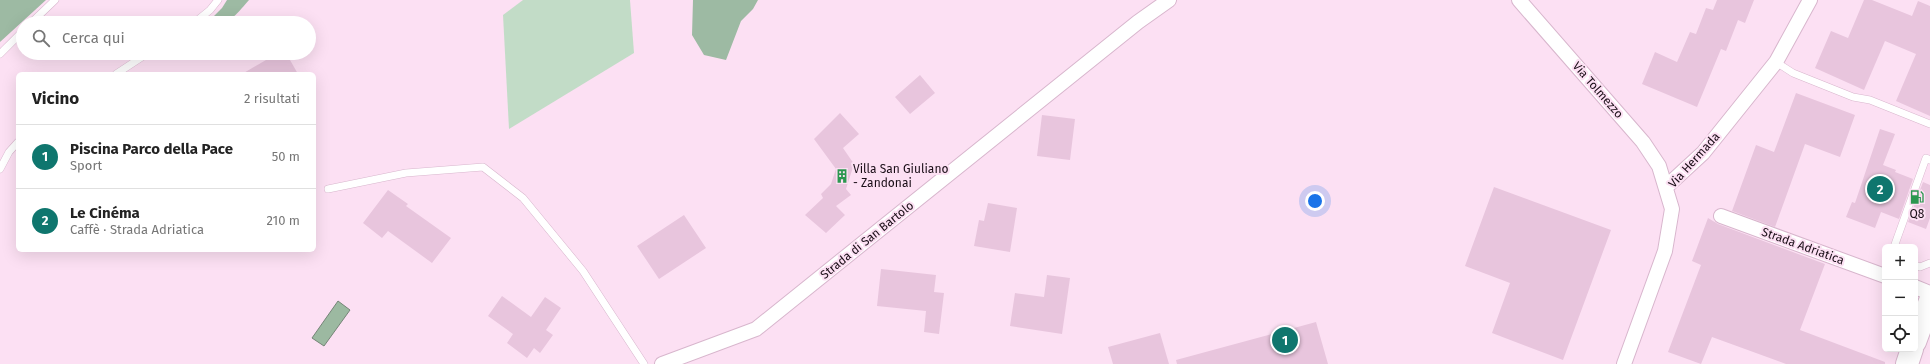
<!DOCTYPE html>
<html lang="it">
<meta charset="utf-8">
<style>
body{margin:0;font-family:"Fira Sans",sans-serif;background:#f2f2f2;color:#222}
.controls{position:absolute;right:12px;bottom:12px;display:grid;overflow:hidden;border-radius:6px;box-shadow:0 4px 16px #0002}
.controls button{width:36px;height:36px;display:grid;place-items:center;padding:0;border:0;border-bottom:1px solid #e0e0e0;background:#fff;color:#222;font:20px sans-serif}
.you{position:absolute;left:1315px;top:201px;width:14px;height:14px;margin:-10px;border:3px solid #fff;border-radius:50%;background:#1a73e8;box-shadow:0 0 0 6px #1a73e833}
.badge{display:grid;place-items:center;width:26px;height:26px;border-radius:50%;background:#0f766e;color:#fff;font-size:13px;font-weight:700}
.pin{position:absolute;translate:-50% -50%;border:2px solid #fff;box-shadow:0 1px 4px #0006}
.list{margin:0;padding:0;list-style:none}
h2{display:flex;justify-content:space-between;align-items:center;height:52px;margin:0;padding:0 16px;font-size:17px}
h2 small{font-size:13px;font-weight:400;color:#767676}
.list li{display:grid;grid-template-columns:26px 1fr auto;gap:12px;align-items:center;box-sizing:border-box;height:64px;padding:0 16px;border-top:1px solid #e0e0e0}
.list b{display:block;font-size:15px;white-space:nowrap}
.list p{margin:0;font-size:13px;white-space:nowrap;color:#767676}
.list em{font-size:13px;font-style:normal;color:#767676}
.icon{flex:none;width:22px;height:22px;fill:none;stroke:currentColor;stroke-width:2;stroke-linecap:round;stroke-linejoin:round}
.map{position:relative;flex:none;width:1930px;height:364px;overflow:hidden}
.search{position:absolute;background:#fff;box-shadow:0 4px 16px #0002;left:16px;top:16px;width:300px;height:44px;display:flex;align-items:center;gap:10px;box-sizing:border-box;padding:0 14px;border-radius:22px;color:#767676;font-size:15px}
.panel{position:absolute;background:#fff;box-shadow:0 4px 16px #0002;left:16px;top:72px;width:300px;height:180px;border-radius:6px}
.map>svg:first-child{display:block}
.green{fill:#c2dcc7}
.forest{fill:#9dbaa3}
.water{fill:#9cb9a1;stroke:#758577}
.building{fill:#e8c5dd}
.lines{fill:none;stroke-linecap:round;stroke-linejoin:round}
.service-casing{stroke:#d8b6cd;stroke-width:8}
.minor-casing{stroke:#d8b6cd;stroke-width:16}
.primary-casing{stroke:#d8b6cd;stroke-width:24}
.service{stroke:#fff;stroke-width:7}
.minor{stroke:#fff;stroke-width:14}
.primary{stroke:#fff;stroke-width:22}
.labels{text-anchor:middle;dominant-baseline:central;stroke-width:4;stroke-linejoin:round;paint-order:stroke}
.street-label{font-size:12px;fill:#190d16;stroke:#fce0f3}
.poi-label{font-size:12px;fill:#190d16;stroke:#fce0f3;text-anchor:start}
</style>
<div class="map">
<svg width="1930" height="364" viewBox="0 0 1930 364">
<rect width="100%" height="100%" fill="#fce0f3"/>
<!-- green -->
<path class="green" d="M523,0H630L634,53L509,129L503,15Z"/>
<!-- forest -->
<path class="forest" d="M0,0H46L0,42Z
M227,0H249C233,18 232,23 207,23L222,8Z
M693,0H758L753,9L741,21L726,60L704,55L692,35Z"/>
<!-- water -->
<path class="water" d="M338,301L350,310L324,346L312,338Z"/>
<!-- building -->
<path class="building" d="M1717,0H1754L1745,23L1738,20L1726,51L1721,49L1697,107L1642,84L1655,52L1677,62L1690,32L1696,34L1706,8L1713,10Z
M1864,0H1872L1912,16L1918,1L1930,6V116L1896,101L1916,54L1885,41L1864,90L1815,68L1831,31L1848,38Z
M278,53H286L298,74H242Z
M920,75L935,93L910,114L895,97Z
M1796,93L1855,115L1840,157L1805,144L1775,227L1732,211L1756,145L1774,152Z
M840,113L859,134L843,148L854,164L846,189L851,195L836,206L845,215L826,233L805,215L823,198L821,194L831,184L836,169L814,139Z
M1042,115L1075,119L1070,160L1037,156Z
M1880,129L1895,134L1883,165L1896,170L1895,172L1913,179L1899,219L1881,212L1875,228L1846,217L1852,202L1855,203Z
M1923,182L1930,185V218L1926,229L1908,222Z
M1494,187L1611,230L1563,360L1492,333L1510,283L1465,266Z
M388,190L408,204L406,206L451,238L432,263L388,231L382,238L363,223Z
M988,203L1017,208L1010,252L974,246L979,220L984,221Z
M684,215L706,248L659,279L637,246Z
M1708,218L1718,224L1825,264L1800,330L1885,362V364H1786L1712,337L1701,364L1668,352L1701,265L1692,261Z
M881,269L936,275L934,292L944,293L939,334L924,332L926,311L877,306Z
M1047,275L1070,278L1062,334L1010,326L1015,293L1044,297Z
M502,296L531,317L545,297L561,308L546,330L553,335L540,353L534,348L527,358L507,343L513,334L488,316Z
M1316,322L1328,364H1177L1176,360Z
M1160,333L1169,364H1113L1108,347Z"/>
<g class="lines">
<defs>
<path id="service" d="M31,23L55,0
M194,23L210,10L218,0
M0,54L23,31
M1776,62L1793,73L1853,97L1870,100L1930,124
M116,74L148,53
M0,169L9,152L18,142
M328,189L406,173L483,167L523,198L583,271L644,364
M1894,247L1926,158L1930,160
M1915,265L1920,267L1930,263"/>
<path id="minor" d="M1519,0L1643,142L1659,166L1672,209L1665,251L1624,364
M1666,187L1703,153L1776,62L1810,0
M1721,216L1885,276
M1915,287L1930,293
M662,364L756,329L1138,22L1169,0"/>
<path id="primary" d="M1915,342L1930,301
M1907,364L1912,349"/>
</defs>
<!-- service casing -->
<use href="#service" class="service-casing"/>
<!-- minor casing -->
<use href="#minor" class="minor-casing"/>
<!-- primary casing -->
<use href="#primary" class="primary-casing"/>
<!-- service -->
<use href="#service" class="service"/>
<!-- minor -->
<use href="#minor" class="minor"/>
<!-- primary -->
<use href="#primary" class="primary"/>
</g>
<!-- icons -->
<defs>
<symbol id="building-bare" viewBox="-9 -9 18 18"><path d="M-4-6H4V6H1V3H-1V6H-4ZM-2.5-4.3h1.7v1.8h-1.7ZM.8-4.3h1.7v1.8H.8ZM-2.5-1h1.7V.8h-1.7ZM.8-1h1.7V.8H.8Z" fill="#2b9750" stroke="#fce0f3" stroke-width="2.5" paint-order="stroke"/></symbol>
<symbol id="fuel-bare" viewBox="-9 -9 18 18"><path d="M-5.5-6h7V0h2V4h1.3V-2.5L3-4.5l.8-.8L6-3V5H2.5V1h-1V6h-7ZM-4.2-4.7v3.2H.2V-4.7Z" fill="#2b9750" stroke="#fce0f3" stroke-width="2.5" paint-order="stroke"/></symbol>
</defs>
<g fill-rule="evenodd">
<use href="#building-bare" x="832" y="166" width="20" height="20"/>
<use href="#fuel-bare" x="1907" y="187" width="20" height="20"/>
</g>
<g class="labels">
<!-- street labels -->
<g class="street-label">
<text transform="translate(1598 90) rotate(49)">Via Tolmezzo</text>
<text transform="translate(1694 160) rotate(-48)">Via Hermada</text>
<text transform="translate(867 240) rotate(-39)">Strada di San Bartolo</text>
<text transform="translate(1803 246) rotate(20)">Strada Adriatica</text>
</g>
<!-- poi labels -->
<g class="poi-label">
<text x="853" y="169">Villa San Giuliano<tspan x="853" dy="14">- Zandonai</tspan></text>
<text x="1917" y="214" text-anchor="middle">Q8</text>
</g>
</g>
</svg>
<div class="controls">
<button>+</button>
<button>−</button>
<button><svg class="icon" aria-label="locate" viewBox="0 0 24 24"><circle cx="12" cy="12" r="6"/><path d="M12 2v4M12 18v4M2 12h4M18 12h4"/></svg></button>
</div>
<div class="you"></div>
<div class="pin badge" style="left:1285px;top:340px">1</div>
<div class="pin badge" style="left:1880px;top:189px">2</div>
<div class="search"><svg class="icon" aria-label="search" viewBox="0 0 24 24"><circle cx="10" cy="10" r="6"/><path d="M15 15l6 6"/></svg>Cerca qui</div>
<section class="panel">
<h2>Vicino<small>2 risultati</small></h2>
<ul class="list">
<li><span class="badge">1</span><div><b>Piscina Parco della Pace</b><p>Sport</p></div><em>50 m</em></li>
<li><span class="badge">2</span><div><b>Le Cinéma</b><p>Caffè · Strada Adriatica</p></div><em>210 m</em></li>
</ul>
</section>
</div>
